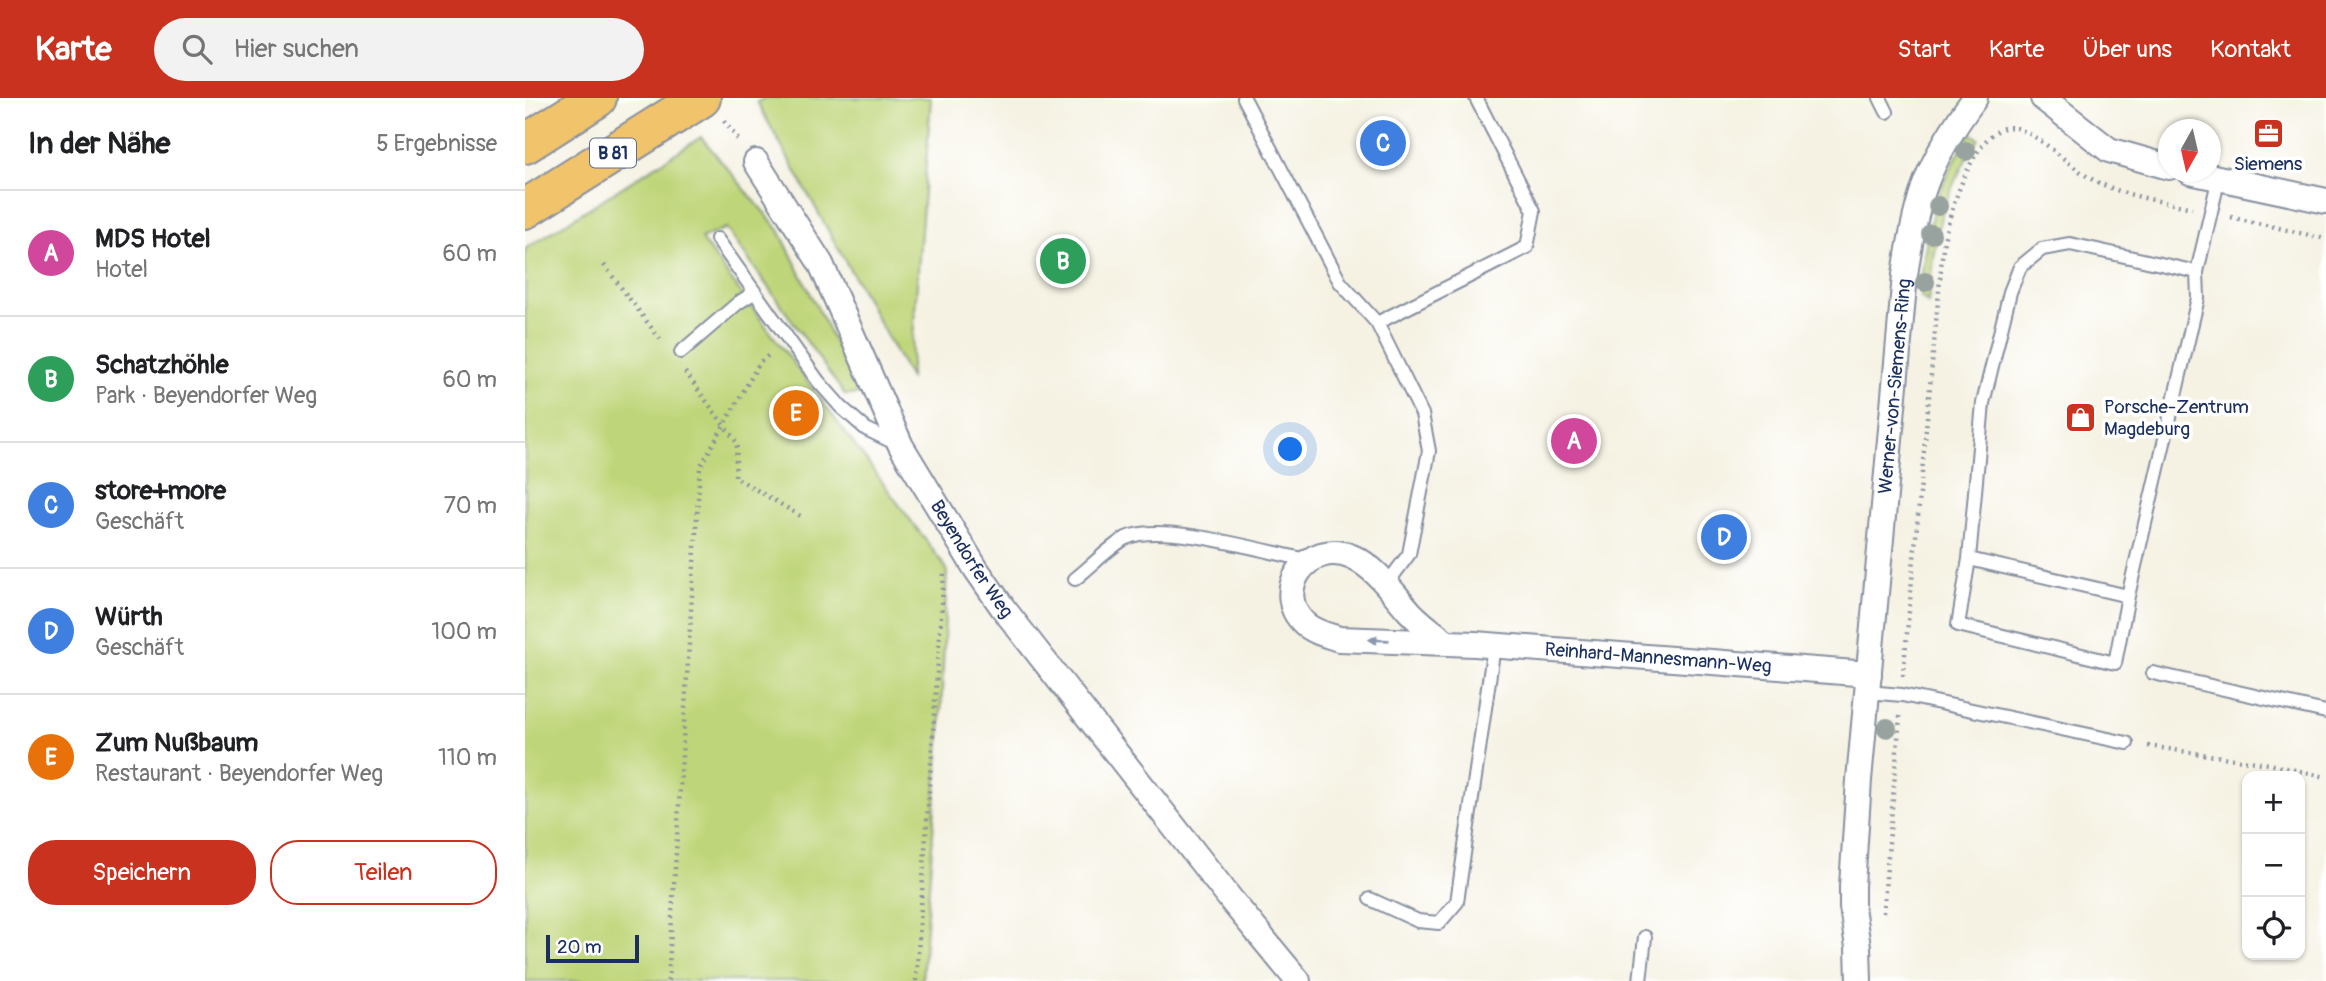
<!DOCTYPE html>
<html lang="de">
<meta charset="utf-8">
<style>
body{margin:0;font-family:Pangolin,sans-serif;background:#f2f2f2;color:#202124}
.controls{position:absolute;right:21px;bottom:21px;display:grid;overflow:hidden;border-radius:14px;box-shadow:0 2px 5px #0004}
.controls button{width:63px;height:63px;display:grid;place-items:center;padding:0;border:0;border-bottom:2px solid #e0e0e0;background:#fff;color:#202124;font:35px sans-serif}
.compass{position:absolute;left:1633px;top:21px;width:63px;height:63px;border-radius:50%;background:#fff;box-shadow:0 2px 5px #0004;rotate:188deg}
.scale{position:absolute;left:21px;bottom:18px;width:93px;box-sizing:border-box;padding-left:7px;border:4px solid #1b2f5e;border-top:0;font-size:19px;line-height:24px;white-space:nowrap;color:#1b2f5e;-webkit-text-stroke:5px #fff;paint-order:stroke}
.you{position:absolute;left:766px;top:352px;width:24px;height:24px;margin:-18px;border:5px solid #fff;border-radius:50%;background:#1a73e8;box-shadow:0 0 0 10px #1a73e833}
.badge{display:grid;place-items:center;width:46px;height:46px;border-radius:50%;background:#c8321e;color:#fff;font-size:23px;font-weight:700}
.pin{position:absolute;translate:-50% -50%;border:4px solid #fff;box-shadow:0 2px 7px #0006}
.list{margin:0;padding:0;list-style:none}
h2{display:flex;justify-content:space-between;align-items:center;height:91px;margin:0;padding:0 28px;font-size:30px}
h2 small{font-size:23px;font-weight:400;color:#757577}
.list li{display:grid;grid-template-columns:46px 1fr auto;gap:21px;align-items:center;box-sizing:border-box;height:126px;padding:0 28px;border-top:2px solid #e0e0e0}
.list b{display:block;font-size:26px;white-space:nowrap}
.list p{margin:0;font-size:23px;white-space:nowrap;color:#757577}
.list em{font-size:23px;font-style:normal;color:#757577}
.actions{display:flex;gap:14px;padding:21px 28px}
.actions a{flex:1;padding:16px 0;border:2px solid #c8321e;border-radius:28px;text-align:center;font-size:24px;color:#c8321e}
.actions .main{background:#c8321e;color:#fff}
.icon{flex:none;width:38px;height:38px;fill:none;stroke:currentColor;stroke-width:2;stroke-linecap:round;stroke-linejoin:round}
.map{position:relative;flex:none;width:1801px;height:883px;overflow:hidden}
header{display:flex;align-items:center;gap:42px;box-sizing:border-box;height:98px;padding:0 35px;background:#c8321e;color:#fff}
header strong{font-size:33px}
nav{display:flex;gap:38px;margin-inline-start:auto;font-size:24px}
.search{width:490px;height:63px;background:#f2f2f2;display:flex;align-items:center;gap:18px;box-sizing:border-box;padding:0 24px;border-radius:38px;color:#757577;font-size:26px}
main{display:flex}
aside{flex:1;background:#fff}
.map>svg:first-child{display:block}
.green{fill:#bfd579;stroke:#6d826c;stroke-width:2}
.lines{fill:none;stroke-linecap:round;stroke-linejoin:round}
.lane-casing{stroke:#8890a0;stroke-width:16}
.street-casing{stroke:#8890a0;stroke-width:28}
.highway-casing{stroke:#8890a0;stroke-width:42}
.path{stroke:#8890a0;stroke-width:4.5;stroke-dasharray:2 5;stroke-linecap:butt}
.lane{stroke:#fff;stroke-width:12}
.street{stroke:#fff;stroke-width:24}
.highway{stroke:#f1c36a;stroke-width:38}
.tree{fill:#98a29e}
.oneway{fill:#8d97ae}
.labels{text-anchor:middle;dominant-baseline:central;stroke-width:7;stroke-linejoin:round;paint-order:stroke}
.shield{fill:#fff;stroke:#5f6d8e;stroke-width:2}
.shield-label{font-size:18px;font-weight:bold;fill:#1b2f5e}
.poi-label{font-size:19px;fill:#1b2f5e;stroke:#fff}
.street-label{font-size:19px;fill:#1b2f5e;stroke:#fff}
</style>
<header>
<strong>Karte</strong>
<div class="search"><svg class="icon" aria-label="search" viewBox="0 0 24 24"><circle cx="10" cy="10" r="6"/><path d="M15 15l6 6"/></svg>Hier suchen</div>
<nav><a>Start</a><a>Karte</a><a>Über uns</a><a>Kontakt</a></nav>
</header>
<main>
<aside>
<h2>In der Nähe<small>5 Ergebnisse</small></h2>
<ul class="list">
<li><span class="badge" style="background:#d1479c">A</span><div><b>MDS Hotel</b><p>Hotel</p></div><em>60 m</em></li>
<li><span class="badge" style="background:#2e9e5b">B</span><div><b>Schatzhöhle</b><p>Park · Beyendorfer Weg</p></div><em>60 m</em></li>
<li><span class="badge" style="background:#3f7fe0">C</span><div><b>store+more</b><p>Geschäft</p></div><em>70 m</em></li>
<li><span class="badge" style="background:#3f7fe0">D</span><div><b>Würth</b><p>Geschäft</p></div><em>100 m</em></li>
<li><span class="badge" style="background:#e8710a">E</span><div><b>Zum Nußbaum</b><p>Restaurant · Beyendorfer Weg</p></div><em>110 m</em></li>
</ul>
<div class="actions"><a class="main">Speichern</a><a>Teilen</a></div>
</aside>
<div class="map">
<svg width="1801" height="883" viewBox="0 0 1801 883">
<rect width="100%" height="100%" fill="#fff"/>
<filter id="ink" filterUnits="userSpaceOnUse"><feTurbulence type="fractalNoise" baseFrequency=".0143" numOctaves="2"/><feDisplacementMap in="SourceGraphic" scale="14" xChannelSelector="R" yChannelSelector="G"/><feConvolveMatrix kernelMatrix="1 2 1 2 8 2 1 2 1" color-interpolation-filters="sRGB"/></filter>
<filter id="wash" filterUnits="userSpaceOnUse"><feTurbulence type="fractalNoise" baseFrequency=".00686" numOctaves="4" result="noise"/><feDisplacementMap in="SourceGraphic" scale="28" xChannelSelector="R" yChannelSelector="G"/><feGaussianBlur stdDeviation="1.57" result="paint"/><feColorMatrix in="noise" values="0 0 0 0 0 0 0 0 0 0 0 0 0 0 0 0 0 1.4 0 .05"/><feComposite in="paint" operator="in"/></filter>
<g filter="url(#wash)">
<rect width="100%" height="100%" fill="#f5f2e3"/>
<!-- green -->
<path class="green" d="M240,0H406L385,280L232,4Z
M1446,35L1454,41C1414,101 1410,134 1403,205L1395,198C1400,132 1409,90 1446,35Z
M176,39L254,132L335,296L320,297L201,130L176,141L422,471L415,641L397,883H0V151Z"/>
</g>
<g filter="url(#ink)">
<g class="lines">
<defs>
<path id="lane" d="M719,0L815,184L852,225L897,316L904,353L884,456L861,487
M1355,0L1362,14
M192,141L293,283L316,309L341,331L372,346
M852,225L1002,149L1009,113L951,0
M156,254L213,205L230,194
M1444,461L1433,527L1590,565L1603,498L1444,461L1458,305L1485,194L1495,169L1517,151L1545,146L1672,174L1694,79
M550,481C564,470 587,447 601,440C637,423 741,454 782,462
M1603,498L1673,200L1672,174
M1628,575L1801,614
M1342,594L1377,597L1602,645
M845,801L893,823L914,825L932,804L969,548
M1115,883L1120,839"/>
<g id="street">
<path d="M1518,0L1584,52L1644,69"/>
<path id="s1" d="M231,64L296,166L376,348L451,471L478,510L707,803L773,883"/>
<path d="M1665,74L1801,103"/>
<path id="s2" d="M922,545C909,535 896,526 885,514C868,495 851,469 827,459C783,440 745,494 780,526C789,534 802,537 814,541L950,546L1344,576"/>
<path id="s3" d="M1334,883L1333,849L1327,809V788L1334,682L1380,177C1391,99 1403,63 1450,0"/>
</g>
<path id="highway" d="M0,46L72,0
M0,111L176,0"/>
</defs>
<!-- lane casing -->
<use href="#lane" class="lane-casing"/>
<!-- street casing -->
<use href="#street" class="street-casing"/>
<!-- highway casing -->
<use href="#highway" class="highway-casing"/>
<!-- path -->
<path class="path" d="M199,23L215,44
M1706,119L1801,141
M79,167L138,245
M160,274L212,345L210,379L277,419
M1378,578L1418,149C1422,120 1453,14 1494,31C1524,43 1545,71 1574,85C1604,99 1636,103 1667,110
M1623,648L1744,666L1801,679
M1358,815L1375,618
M143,883L175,369L235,264L246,255
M391,883L419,474"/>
<!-- lane -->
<use href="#lane" class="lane"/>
<!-- street -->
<use href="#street" class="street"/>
<!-- highway -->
<use href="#highway" class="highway"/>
</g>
<!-- trees -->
<g class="tree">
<circle cx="1441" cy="53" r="10"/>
<circle cx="1413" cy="108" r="10"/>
<circle cx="1406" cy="136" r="10"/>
<circle cx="1400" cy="184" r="10"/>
<circle cx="1362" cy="630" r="10"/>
</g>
<!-- one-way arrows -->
<defs><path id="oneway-solid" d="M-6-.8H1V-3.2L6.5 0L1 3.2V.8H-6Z" transform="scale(1.75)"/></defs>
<use class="oneway" href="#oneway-solid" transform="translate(854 542) rotate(-178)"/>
</g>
<!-- icons -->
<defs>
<symbol id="office-square" viewBox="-11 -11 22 22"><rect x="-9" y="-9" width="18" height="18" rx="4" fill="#c8321e" stroke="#fff"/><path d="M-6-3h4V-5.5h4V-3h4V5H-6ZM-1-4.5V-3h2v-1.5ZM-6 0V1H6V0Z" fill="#fff"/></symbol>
<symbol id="shop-square" viewBox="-11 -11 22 22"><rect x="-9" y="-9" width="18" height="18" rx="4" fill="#c8321e" stroke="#fff"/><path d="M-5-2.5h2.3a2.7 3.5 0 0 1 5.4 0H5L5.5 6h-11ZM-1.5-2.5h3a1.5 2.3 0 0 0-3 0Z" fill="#fff"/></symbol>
</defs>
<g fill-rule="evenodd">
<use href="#office-square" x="1726" y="18" width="35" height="35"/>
<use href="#shop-square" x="1538" y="302" width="35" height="35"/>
</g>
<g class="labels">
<!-- shield labels -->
<rect class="shield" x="65" y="40.5" width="46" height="29" rx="5"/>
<g class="shield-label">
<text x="88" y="55">B 81</text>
</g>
<!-- poi labels -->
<g class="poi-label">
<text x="1743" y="66">Siemens</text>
<text x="1579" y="309" text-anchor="start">Porsche-Zentrum<tspan x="1579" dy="22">Magdeburg</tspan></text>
</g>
<!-- street labels -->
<g class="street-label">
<text stroke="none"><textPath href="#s3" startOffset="597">Werner-von-Siemens-Ring</textPath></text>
<text stroke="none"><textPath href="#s1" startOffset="453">Beyendorfer Weg</textPath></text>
<text stroke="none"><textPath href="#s2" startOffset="604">Reinhard-Mannesmann-Weg</textPath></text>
</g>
</g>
</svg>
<div class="controls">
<button>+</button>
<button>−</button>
<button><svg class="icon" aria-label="locate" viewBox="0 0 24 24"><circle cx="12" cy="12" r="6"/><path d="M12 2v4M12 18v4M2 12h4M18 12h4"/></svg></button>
</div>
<svg class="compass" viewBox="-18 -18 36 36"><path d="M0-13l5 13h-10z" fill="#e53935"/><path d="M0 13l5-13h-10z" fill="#757577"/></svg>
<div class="scale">20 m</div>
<div class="you"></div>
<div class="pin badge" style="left:1049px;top:343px;background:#d1479c">A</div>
<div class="pin badge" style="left:538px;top:163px;background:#2e9e5b">B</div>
<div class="pin badge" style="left:858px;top:45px;background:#3f7fe0">C</div>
<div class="pin badge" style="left:1199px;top:439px;background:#3f7fe0">D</div>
<div class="pin badge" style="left:271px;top:315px;background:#e8710a">E</div>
</div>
</main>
